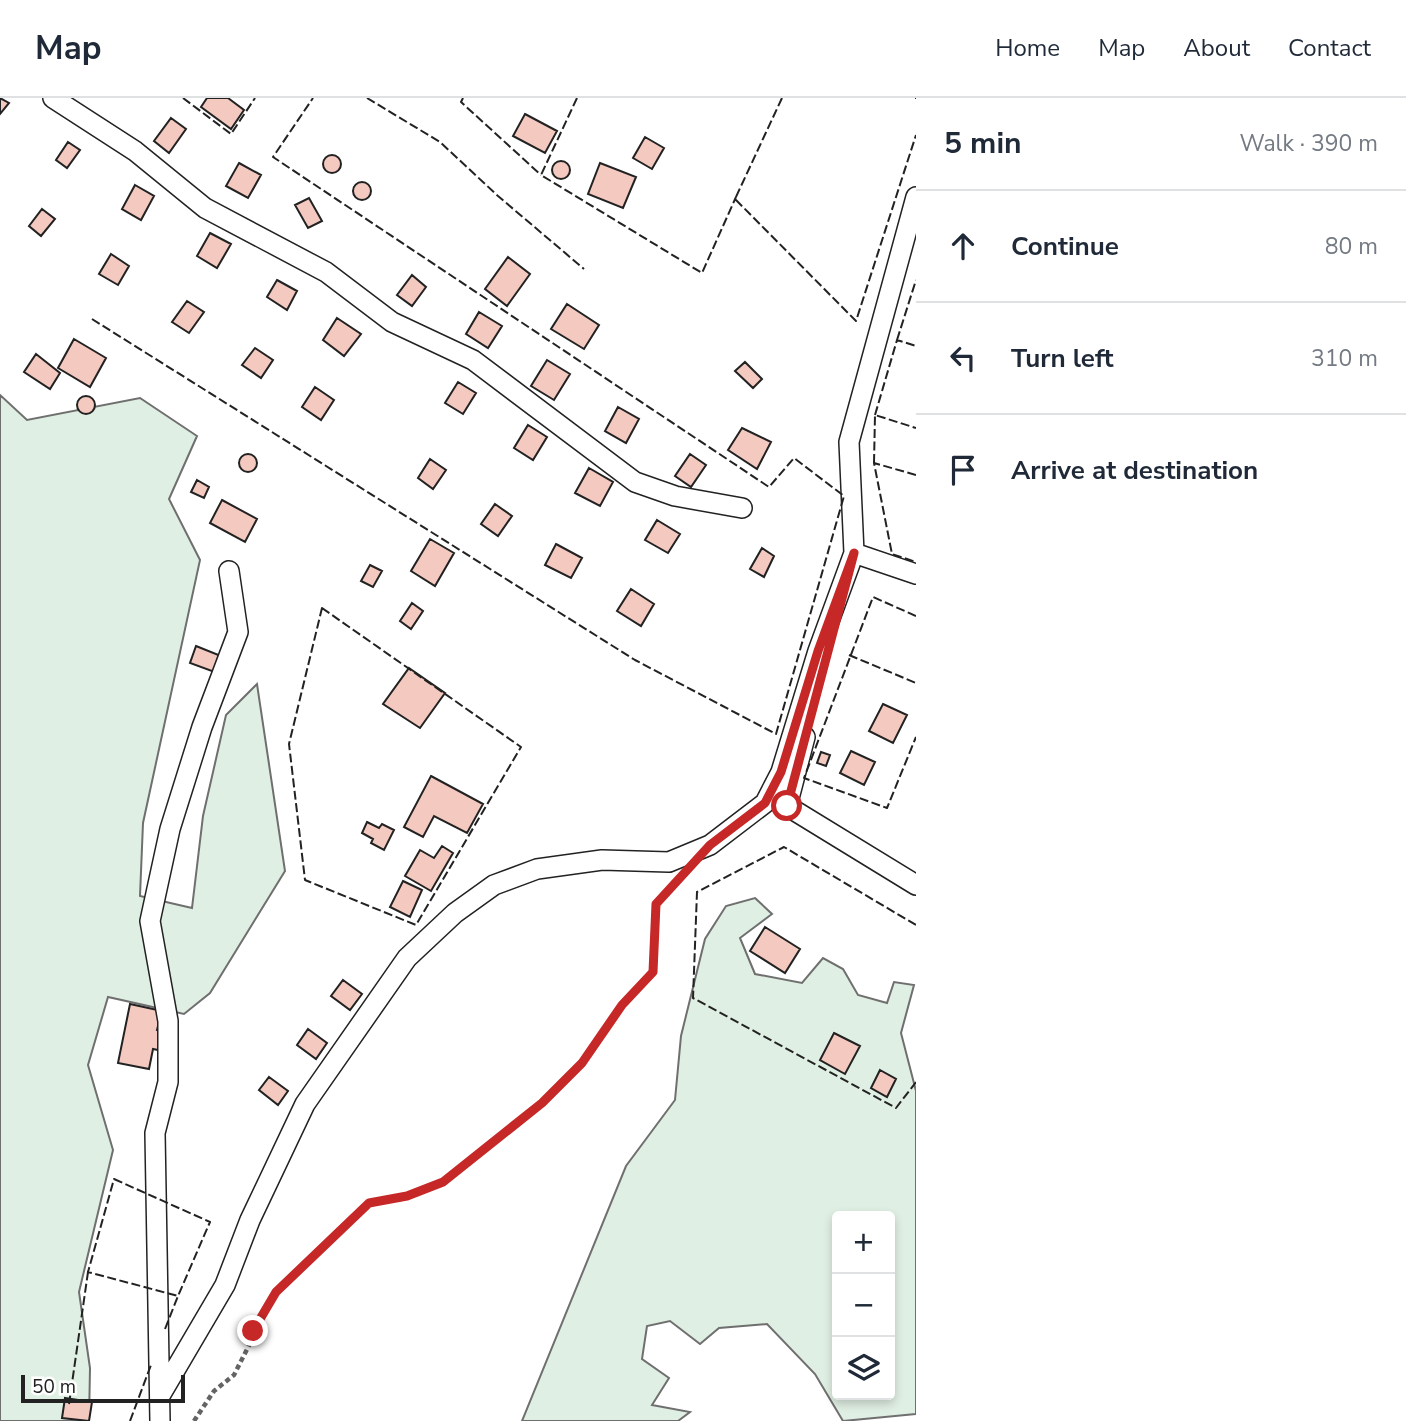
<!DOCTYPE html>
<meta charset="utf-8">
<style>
body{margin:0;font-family:"Nunito Sans",sans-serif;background:#f6f6f7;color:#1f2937}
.controls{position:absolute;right:21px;bottom:21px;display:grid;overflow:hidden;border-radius:7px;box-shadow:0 4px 10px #0003}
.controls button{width:63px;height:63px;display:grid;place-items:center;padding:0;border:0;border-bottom:2px solid #e0e1e3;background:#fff;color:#1f2937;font:35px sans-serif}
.scale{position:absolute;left:21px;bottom:18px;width:164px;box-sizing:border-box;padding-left:7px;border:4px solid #222;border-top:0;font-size:19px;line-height:24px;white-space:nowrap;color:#222;-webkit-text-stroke:5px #fff;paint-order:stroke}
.stop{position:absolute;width:21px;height:21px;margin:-16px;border:5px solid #c62828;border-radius:50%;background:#fff}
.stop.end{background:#c62828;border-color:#fff;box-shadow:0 2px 7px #0008}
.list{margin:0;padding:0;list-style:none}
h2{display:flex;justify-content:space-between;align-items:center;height:91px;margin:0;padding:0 28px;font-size:30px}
h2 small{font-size:23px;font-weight:400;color:#747a83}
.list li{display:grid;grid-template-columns:46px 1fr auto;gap:21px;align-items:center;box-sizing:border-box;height:112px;padding:0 28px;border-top:2px solid #e0e1e3}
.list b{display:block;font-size:26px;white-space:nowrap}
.list em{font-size:23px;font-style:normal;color:#747a83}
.icon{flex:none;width:38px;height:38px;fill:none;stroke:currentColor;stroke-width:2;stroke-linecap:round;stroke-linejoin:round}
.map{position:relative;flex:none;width:916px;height:1323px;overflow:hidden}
header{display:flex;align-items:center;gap:42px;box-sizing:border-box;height:98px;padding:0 35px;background:#fff;border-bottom:2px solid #e0e1e3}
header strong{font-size:33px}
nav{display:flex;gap:38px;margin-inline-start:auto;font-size:24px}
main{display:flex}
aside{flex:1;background:#fff}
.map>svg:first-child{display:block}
.green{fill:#e0efe3;stroke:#6f6f6f;stroke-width:2;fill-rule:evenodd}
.building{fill:#f3c9c0;stroke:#222;stroke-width:2}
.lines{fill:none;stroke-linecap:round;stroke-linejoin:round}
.minor-casing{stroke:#222;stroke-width:22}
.path{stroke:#646464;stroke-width:4.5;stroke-dasharray:5 3.5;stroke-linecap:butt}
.minor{stroke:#fff;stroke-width:19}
.fence{stroke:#222;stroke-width:2;stroke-dasharray:9 3.5;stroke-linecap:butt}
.route{stroke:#c62828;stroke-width:9}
</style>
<header>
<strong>Map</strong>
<nav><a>Home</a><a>Map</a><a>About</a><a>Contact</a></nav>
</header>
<main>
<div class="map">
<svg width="916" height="1323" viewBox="0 0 916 1323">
<rect width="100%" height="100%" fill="#fff"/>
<!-- green -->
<path class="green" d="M0,297L27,322L140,300L197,338L169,401L200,462L143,725L140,798L192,810L203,718L226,617L257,586L285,773L210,895L184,916L108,899L88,967L113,1052L79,1194L90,1270L89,1323H0Z
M755,800L772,816L740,840L755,876L802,885L823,860L843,871L858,897L887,905L894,884L914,887L901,935L916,993V1316L843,1323L815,1276L767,1226L719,1230L700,1246L670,1223L647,1228L642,1261L669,1280L652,1307L690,1314L678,1323H522L626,1068L675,1002L681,938L705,841L726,808ZM837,1118H890V1297H837Z"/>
<!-- building -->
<path class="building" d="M0,0L9,5L0,16Z
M207,0H228L244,12L231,31L201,9Z
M525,16L557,33L545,55L513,38Z
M171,20L186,31L169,55L154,43Z
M645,39L664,50L652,71L633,60Z
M68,44L80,52L67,70L56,62Z
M323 66a9 9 0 1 1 18 0a9 9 0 1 1-18 0Z
M552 72a9 9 0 1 1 18 0a9 9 0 1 1-18 0Z
M239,65L261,77L248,100L226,88Z
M600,65L636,79L623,110L588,96Z
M353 93a9 9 0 1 1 18 0a9 9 0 1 1-18 0Z
M135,87L154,98L141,122L122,111Z
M309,100L322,123L308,130L295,107Z
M42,111L55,121L41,138L29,128Z
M210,135L231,146L217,170L197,158Z
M111,156L129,168L118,187L99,176Z
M508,159L530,176L507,208L485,191Z
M412,177L426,189L412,208L397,197Z
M277,182L297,193L287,212L267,199Z
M187,203L204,214L189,235L172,224Z
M567,206L599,227L584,251L551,231Z
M479,214L502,228L488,250L466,236Z
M337,220L361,236L344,258L323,242Z
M74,241L106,260L90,289L58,270Z
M255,250L273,262L261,280L242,267Z
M36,256L60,275L50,291L24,274Z
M547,262L570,276L554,302L531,288Z
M745,264L762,281L753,290L735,273Z
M458,284L476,295L463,316L445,305Z
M315,289L334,302L321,322L302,309Z
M77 307a9 9 0 1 1 18 0a9 9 0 1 1-18 0Z
M618,309L639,321L626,345L605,333Z
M528,327L547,339L533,362L514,350Z
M742,330L771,344L757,371L728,352Z
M239 365a9 9 0 1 1 18 0a9 9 0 1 1-18 0Z
M690,356L706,367L691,389L675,378Z
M430,361L446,372L433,391L418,380Z
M589,370L613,384L600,408L575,395Z
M197,382L209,389L204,400L191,394Z
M222,402L257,421L245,444L210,425Z
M495,406L512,418L498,438L481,426Z
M657,422L680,436L668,455L645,442Z
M430,441L454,455L435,488L411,473Z
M556,446L582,460L571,480L545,467Z
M762,450L774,458L764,479L750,471Z
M370,467L382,473L373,489L361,483Z
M631,491L654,506L641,528L617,513Z
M412,505L423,513L411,531L400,523Z
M196,548L226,560L220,576L190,565Z
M409,570L445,595L420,630L383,606Z
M883,606L907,617L893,645L869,633Z
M851,653L875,664L864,687L840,675Z
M821,654L830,657L826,668L817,665Z
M431,678L483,706L467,735L434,718L423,739L404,729Z
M367,724L379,730L382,726L394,732L384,752L371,745L373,741L362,735Z
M442,748L453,755L431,793L405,778L420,752L434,760Z
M403,783L422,792L410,819L390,809Z
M765,829L800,851L785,875L750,853Z
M343,882L362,896L350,912L331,898Z
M130,906L162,913L157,932L163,933L158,952L153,951L149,971L118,965Z
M308,931L327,945L316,961L297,947Z
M834,935L860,948L845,976L820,962Z
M880,972L896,981L887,999L871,990Z
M269,979L288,993L278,1007L259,992Z
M65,1300L92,1304L89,1323L62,1320Z"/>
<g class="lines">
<defs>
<path id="minor" d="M53,0L135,53L205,110L326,174L392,224L473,262L635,384L675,398L742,410
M916,99L849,344L854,455L916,476
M805,639L787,708L916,787
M161,1296L225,1187L250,1122L305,1006L407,860L455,815L494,787L537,771L602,762L669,764L710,747L765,705L781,674L818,553L854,455
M160,1323L155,1035L168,984V923L150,823L170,731L202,629L238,534L229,473"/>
</defs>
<!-- minor casing -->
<use href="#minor" class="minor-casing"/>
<!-- path -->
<path class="path" d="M194,1323L214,1293L234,1277L276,1194L337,1133L368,1105L407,1098L443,1084L542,1005L582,965L622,907L654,874L656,806L676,784"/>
<!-- minor -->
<use href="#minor" class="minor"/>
<!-- fence -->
<path class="fence" d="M183,0L231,36L255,0
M367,0L440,44L498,98L584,171
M463,0L461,4L541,77
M577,0L541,77L702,175L736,99
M782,0L735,101L856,223L916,37
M915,0H916
M92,221L635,562L776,636L844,398L794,360L769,389L273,59L313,0
M897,242L916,182
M875,317L897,242L916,248
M874,365L875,317L916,330
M916,377L874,365L892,456L916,464
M322,510L521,649L416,827L305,782L289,646Z
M916,518L873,499L804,680L887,710L916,639
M849,557L916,585
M916,827L784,749L697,794L693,900L896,1010L916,984
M114,1081L210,1124L178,1198L88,1174Z
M165,1231L178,1198
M69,1306L88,1174
M130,1323L151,1267"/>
</g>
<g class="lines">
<!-- route -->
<path class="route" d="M253,1233L276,1194L369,1105L407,1098L443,1084L542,1005L582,965L622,907L653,874L656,806L710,747L765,705L781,674L818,553L854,455L787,708"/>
</g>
</svg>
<div class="controls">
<button>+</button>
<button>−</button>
<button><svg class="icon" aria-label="layers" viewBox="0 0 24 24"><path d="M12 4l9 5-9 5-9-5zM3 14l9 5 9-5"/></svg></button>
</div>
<div class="scale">50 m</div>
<div class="stop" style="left:787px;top:708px"></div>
<div class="stop end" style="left:253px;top:1233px"></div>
</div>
<aside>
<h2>5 min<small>Walk · 390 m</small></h2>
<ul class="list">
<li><svg class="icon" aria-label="ahead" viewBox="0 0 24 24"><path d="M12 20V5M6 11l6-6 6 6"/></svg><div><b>Continue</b></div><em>80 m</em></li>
<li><svg class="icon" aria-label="left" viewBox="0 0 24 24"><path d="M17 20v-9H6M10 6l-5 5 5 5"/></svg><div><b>Turn left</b></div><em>310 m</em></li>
<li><svg class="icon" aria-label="arrive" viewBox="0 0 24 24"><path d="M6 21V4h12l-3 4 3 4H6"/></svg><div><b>Arrive at destination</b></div></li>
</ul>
</aside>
</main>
